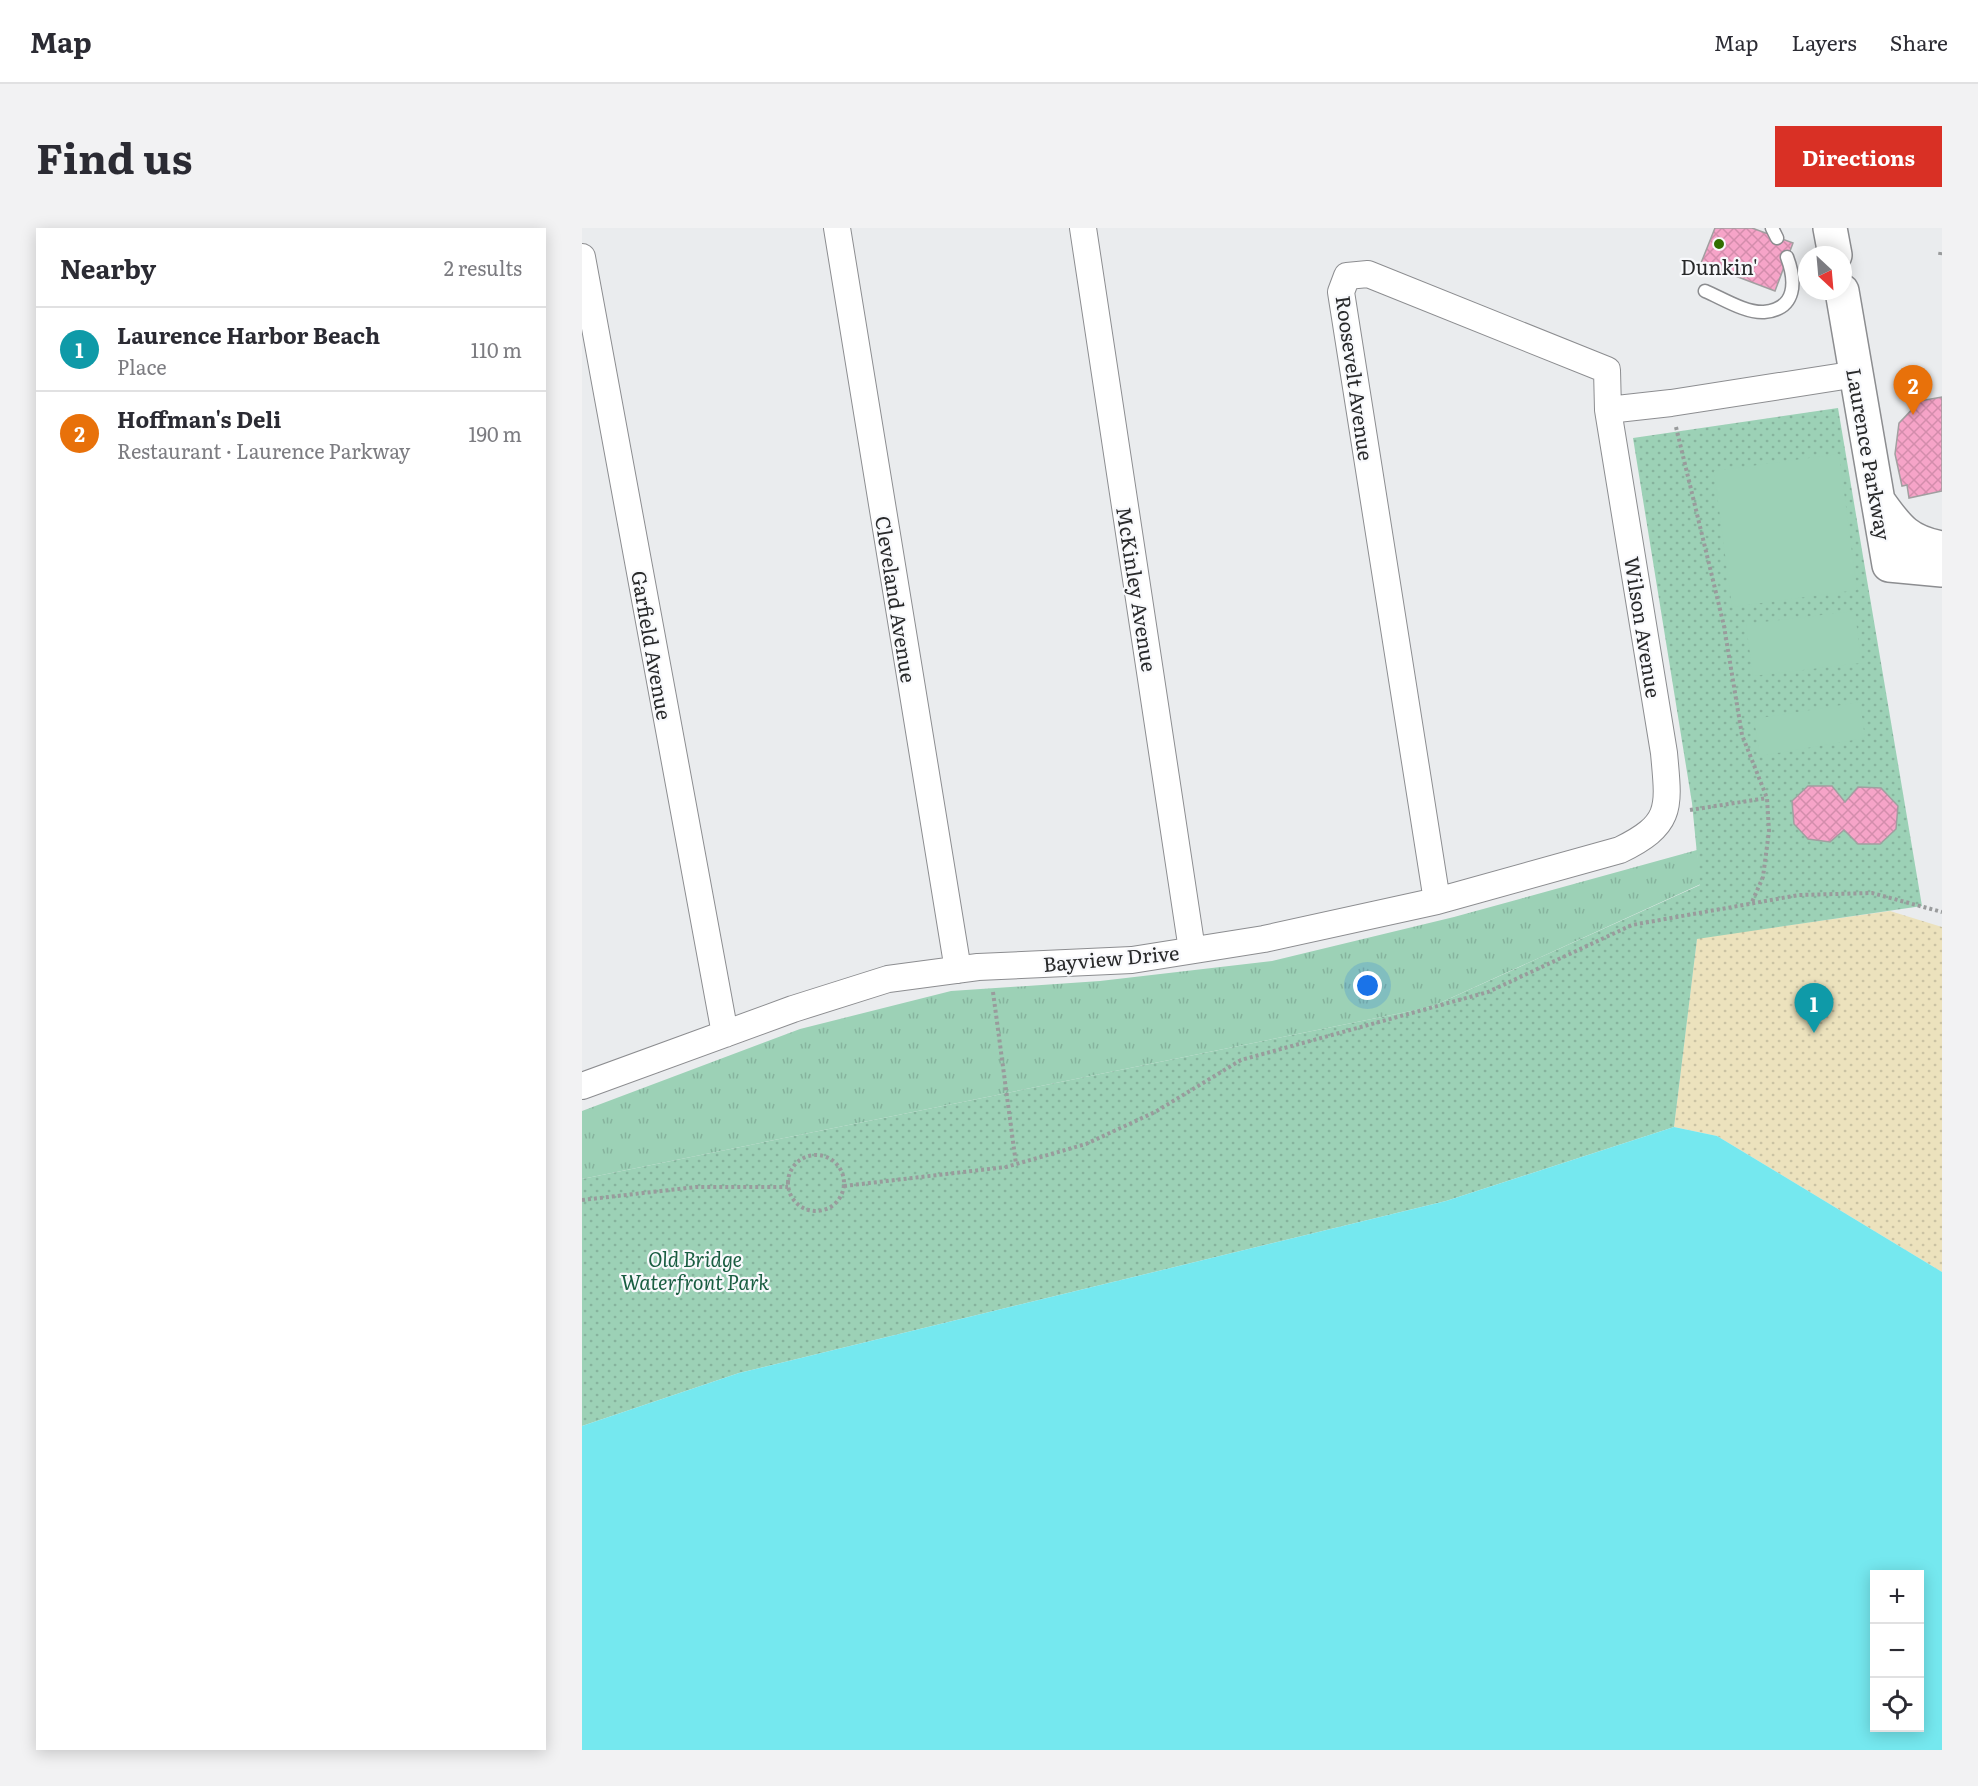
<!DOCTYPE html>
<meta charset="utf-8">
<style>
body{margin:0;font-family:Literata,serif;background:#f2f2f3;color:#2b2b33}
.controls{position:absolute;right:18px;bottom:18px;display:grid;overflow:hidden;border-radius:0px;box-shadow:0 3px 15px #0003}
.controls button{width:54px;height:54px;display:grid;place-items:center;padding:0;border:0;border-bottom:2px solid #e1e1e2;background:#fff;color:#2b2b33;font:30px sans-serif}
.compass{position:absolute;left:1216px;top:18px;width:54px;height:54px;border-radius:50%;background:#fff;box-shadow:0 3px 15px #0003;rotate:154deg}
.you{position:absolute;left:786px;top:758px;width:21px;height:21px;margin:-15px;border:4px solid #fff;border-radius:50%;background:#1a73e8;box-shadow:0 0 0 9px #1a73e833}
.badge{display:grid;place-items:center;width:39px;height:39px;border-radius:50%;background:#d93025;color:#fff;font-size:20px;font-weight:700}
.pin{position:absolute;translate:-50% -50px;filter:drop-shadow(0 2px 3px #0008)}
.pin::after{content:'';position:absolute;top:32px;width:21px;height:18px;background:inherit;clip-path:polygon(0 0,100% 0,50% 100%)}
.list{margin:0;padding:0;list-style:none}
h2{display:flex;justify-content:space-between;align-items:center;height:78px;margin:0;padding:0 24px;font-size:26px}
h2 small{font-size:20px;font-weight:400;color:#7c7c81}
.list li{display:grid;grid-template-columns:39px 1fr auto;gap:18px;align-items:center;box-sizing:border-box;height:84px;padding:0 24px;border-top:2px solid #e1e1e2}
.list b{display:block;font-size:22px;white-space:nowrap}
.list p{margin:0;font-size:20px;white-space:nowrap;color:#7c7c81}
.list em{font-size:20px;font-style:normal;color:#7c7c81}
.icon{flex:none;width:33px;height:33px;fill:none;stroke:currentColor;stroke-width:2;stroke-linecap:round;stroke-linejoin:round}
.map{position:relative;flex:none;width:1360px;height:1522px;overflow:hidden;border-radius:0px}
header{display:flex;align-items:center;gap:36px;box-sizing:border-box;height:84px;padding:0 30px;background:#fff;border-bottom:2px solid #e1e1e2}
header strong{font-size:28px}
nav{display:flex;gap:33px;margin-inline-start:auto;font-size:21px}
.intro{display:flex;align-items:center;justify-content:space-between;box-sizing:border-box;height:144px;padding:0 36px}
h1{margin:0;font-size:42px}
.button{padding:15px 27px;border-radius:0px;background:#d93025;color:#fff;font-size:21px;font-weight:700}
main{display:flex;gap:36px;padding:0 36px}
aside{flex:1;background:#fff;border-radius:0px;box-shadow:0 3px 15px #0003}
.map>svg:first-child{display:block}
.grass{fill:url(#grass-tufts)}
.sand{fill:url(#sand-dots)}
.park{fill:url(#park-dots)}
.pitch{fill:#9cd1b6}
.water{fill:#75e8ef;fill-rule:evenodd}
.building{fill:url(#building-cross-hatch);stroke:#a19fa0;stroke-width:1.5}
.lines{fill:none;stroke-linecap:round;stroke-linejoin:round}
.lane-casing{stroke:#8c8d90;stroke-width:15}
.street-casing{stroke:#8c8d90;stroke-width:28}
.secondary-casing{stroke:#8c8d90;stroke-width:36}
.path{stroke:#999b9c;stroke-width:4;stroke-dasharray:3 3;stroke-linecap:butt}
.lane{stroke:#fff;stroke-width:12}
.street{stroke:#fff;stroke-width:26}
.secondary{stroke:#fff;stroke-width:33}
.poi-dot{fill:#316e00;stroke:#f8f9fc;stroke-width:2}
.labels{text-anchor:middle;dominant-baseline:central;stroke-width:4.5;stroke-linejoin:round;paint-order:stroke}
.poi-label{font-size:20px;fill:#28292a;stroke:#f8f9fc}
.street-label{font-size:20px;fill:#28292a;stroke:#f8f9fc}
.park-label{font-size:20px;font-style:italic;fill:#195d41;stroke:#f8f9fc}
</style>
<header>
<strong>Map</strong>
<nav><a>Map</a><a>Layers</a><a>Share</a></nav>
</header>
<div class="intro"><h1>Find us</h1><a class="button">Directions</a></div>
<main>
<aside>
<h2>Nearby<small>2 results</small></h2>
<ul class="list">
<li><span class="badge" style="background:#0f9aa8">1</span><div><b>Laurence Harbor Beach</b><p>Place</p></div><em>110 m</em></li>
<li><span class="badge" style="background:#e8710a">2</span><div><b>Hoffman's Deli</b><p>Restaurant · Laurence Parkway</p></div><em>190 m</em></li>
</ul>
</aside>
<div class="map">
<svg width="1360" height="1522" viewBox="0 0 1360 1522">
<defs>
<pattern id="grass-tufts" width="24" height="20" patternUnits="userSpaceOnUse" patternTransform="scale(1.5)"><rect width="24" height="20" fill="#9cd1b6"/><path d="M3 7l-1-3M5 7V3M7 7l1-3M15 17l-1-3M17 17v-4M19 17l1-3" fill="none" stroke="#86b39d"/></pattern>
<pattern id="sand-dots" width="8" height="8" patternUnits="userSpaceOnUse" patternTransform="scale(1.5)"><rect width="8" height="8" fill="#ece2bd"/><path d="M2 2h.1M6 6h.1" fill="none" stroke="#cac2a3" stroke-width="1.8" stroke-linecap="round"/></pattern>
<pattern id="park-dots" width="8" height="8" patternUnits="userSpaceOnUse" patternTransform="scale(1.5)"><rect width="8" height="8" fill="#9cd1b6"/><path d="M2 2h.1M6 6h.1" fill="none" stroke="#86b39d" stroke-width="1.8" stroke-linecap="round"/></pattern>
<pattern id="building-cross-hatch" width="8" height="8" patternUnits="userSpaceOnUse" patternTransform="scale(1.5)"><rect width="8" height="8" fill="#f6a4c8"/><path d="M0 0l8 8M0 8l8-8" fill="none" stroke="#d38dac"/></pattern>
</defs>
<rect width="100%" height="100%" fill="#eaecee"/>
<!-- grass -->
<path class="grass" d="M1115,622L1119,656L849,779L0,951V883L218,801L369,763L518,753L690,733L872,689Z"/>
<!-- sand -->
<path class="sand" d="M1308,683L1360,699V1044L1135,908L1092,899L1115,710Z"/>
<!-- park -->
<path class="park" d="M1256,180L1340,678L1115,711L1092,899L864,973L157,1145L0,1198V951L849,779L1118,657L1110,575L1051,210Z"/>
<!-- pitch -->
<path class="pitch" d="M1257,226L1275,362L1150,379L1132,243Z
M1273,383L1279,435L1171,448L1164,396Z
M1278,474L1283,510L1178,528L1172,491Z"/>
<!-- water -->
<path class="water" d="M1092,899L1135,908L1360,1044V1522H0V1198L157,1145L864,973ZM1292,1346H1338V1500H1292Z"/>
<!-- building -->
<path class="building" d="M1133,0H1170L1211,15L1193,63L1119,35Z
M1360,169V263L1327,270L1325,257L1320,258L1313,226L1317,195L1338,173Z
M1226,558H1250L1263,574L1276,559L1299,560L1316,578L1314,601L1298,616H1276L1262,602L1248,614L1226,611L1212,596L1210,573Z"/>
<g class="lines">
<defs>
<path id="lane" d="M1190,0L1195,10
M1123,63C1140,70 1163,85 1182,84C1215,81 1214,53 1205,29"/>
<path id="street" d="M255,0L376,742
M501,0L610,722
M0,29L143,806
M1026,182L1089,175L1275,146
M0,858L211,781L306,751L396,739L550,732L682,711L855,673L1038,622C1091,596 1087,580 1082,525L1026,182L1025,142L786,46L765,48L759,64L855,673"/>
<path id="secondary" d="M1248,0L1253,27
M1260,63L1307,337L1360,342
M1297,274C1316,301 1326,314 1360,320"/>
</defs>
<!-- lane casing -->
<use href="#lane" class="lane-casing"/>
<!-- street casing -->
<use href="#street" class="street-casing"/>
<!-- secondary casing -->
<use href="#secondary" class="secondary-casing"/>
<!-- path -->
<path class="path" d="M1358,27L1359,21
M1094,199L1142,398L1160,507L1185,570L1187,603L1181,649L1170,674
M1108,582L1185,570
M411,764L434,936
M206 955a28 28 0 1 1 56 0a28 28 0 1 1-56 0Z
M262,958L424,939L504,916L573,884L659,832L906,764L1050,697L1217,667L1290,665L1360,684
M0,972L114,959H206"/>
<!-- lane -->
<use href="#lane" class="lane"/>
<!-- street -->
<use href="#street" class="street"/>
<!-- secondary -->
<use href="#secondary" class="secondary"/>
</g>
<!-- markers -->
<circle class="poi-dot" cx="1137" cy="16" r="6"/>
<g class="labels">
<!-- poi labels -->
<g class="poi-label">
<text x="1137" y="38">Dunkin'</text>
</g>
<!-- street labels -->
<g class="street-label">
<text transform="translate(774 150) rotate(82)">Roosevelt Avenue</text>
<text transform="translate(1288 226) rotate(80)">Laurence Parkway</text>
<text transform="translate(556 361) rotate(81)">McKinley Avenue</text>
<text transform="translate(315 371) rotate(81)">Cleveland Avenue</text>
<text transform="translate(1062 399) rotate(81)">Wilson Avenue</text>
<text transform="translate(71 417) rotate(80)">Garfield Avenue</text>
<text transform="translate(529 729) rotate(-5)">Bayview Drive</text>
</g>
<!-- park labels -->
<g class="park-label">
<text x="113" y="1030">Old Bridge<tspan x="113" dy="23">Waterfront Park</tspan></text>
</g>
</g>
</svg>
<div class="controls">
<button>+</button>
<button>−</button>
<button><svg class="icon" aria-label="locate" viewBox="0 0 24 24"><circle cx="12" cy="12" r="6"/><path d="M12 2v4M12 18v4M2 12h4M18 12h4"/></svg></button>
</div>
<svg class="compass" viewBox="-18 -18 36 36"><path d="M0-13l5 13h-10z" fill="#e53935"/><path d="M0 13l5-13h-10z" fill="#7c7c81"/></svg>
<div class="you"></div>
<div class="pin badge" style="left:1232px;top:805px;background:#0f9aa8">1</div>
<div class="pin badge" style="left:1331px;top:187px;background:#e8710a">2</div>
</div>
</main>
